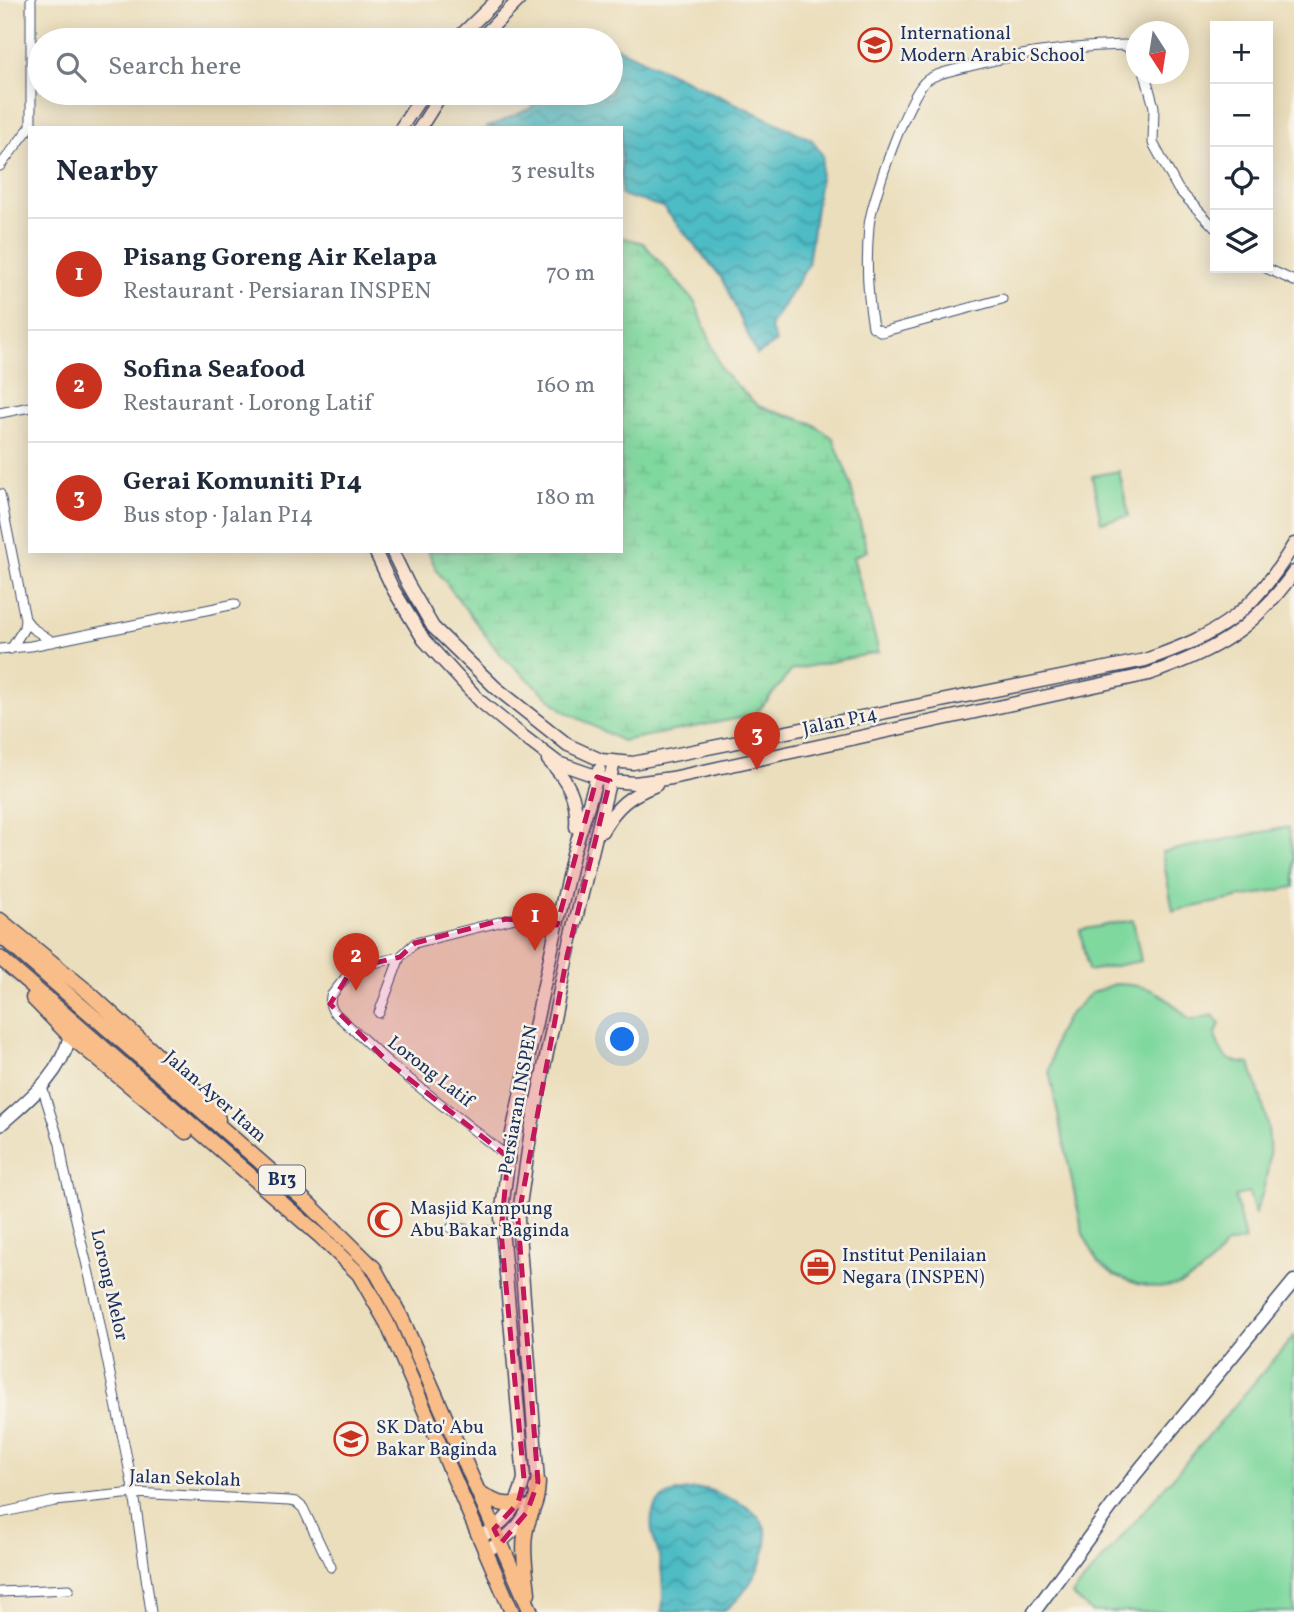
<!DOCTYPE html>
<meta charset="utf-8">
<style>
body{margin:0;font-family:Vollkorn,serif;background:#f6f6f7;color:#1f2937}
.controls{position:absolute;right:21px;top:21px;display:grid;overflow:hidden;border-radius:0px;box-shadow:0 4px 18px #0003}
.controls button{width:63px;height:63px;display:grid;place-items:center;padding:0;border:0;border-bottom:2px solid #e0e1e3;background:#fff;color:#1f2937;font:35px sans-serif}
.compass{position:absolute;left:1126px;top:21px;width:63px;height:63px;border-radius:50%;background:#fff;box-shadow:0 4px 18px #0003;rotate:168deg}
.you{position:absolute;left:623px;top:1040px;width:24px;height:24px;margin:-18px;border:5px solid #fff;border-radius:50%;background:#1a73e8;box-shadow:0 0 0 10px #1a73e833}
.badge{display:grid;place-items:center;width:46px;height:46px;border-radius:50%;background:#c8321e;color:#fff;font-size:23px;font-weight:700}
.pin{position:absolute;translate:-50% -58px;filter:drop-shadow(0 2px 4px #0008)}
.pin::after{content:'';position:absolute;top:37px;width:24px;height:21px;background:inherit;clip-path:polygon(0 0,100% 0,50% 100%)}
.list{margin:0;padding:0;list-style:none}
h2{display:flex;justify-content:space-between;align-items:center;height:91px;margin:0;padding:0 28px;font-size:30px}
h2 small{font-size:23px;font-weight:400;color:#747a83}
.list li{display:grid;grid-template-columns:46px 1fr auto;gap:21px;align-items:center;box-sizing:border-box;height:112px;padding:0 28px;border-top:2px solid #e0e1e3}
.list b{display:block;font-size:26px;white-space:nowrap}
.list p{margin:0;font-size:23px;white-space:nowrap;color:#747a83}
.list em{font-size:23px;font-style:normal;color:#747a83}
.icon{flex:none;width:38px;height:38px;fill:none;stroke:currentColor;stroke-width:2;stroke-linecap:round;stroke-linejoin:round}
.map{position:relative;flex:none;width:1294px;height:1612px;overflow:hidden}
.search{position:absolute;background:#fff;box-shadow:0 4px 18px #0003;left:28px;top:28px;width:595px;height:77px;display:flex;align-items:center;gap:18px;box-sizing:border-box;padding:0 24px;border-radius:38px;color:#747a83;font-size:26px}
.panel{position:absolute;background:#fff;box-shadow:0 4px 18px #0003;left:28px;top:126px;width:595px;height:427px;border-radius:0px}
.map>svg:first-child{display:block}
.green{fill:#7fd89e;stroke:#4d847e;stroke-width:2}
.wetland{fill:url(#wetland-marsh);stroke:#4d847e;stroke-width:2}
.water{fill:url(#water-waves);stroke:#347692;stroke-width:2}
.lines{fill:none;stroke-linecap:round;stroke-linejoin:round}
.minor-casing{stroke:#3a496c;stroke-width:11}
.tertiary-casing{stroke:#3a496c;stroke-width:15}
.secondary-casing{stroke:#3a496c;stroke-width:15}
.primary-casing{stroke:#3a496c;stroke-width:17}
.minor{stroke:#fff;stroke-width:9}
.tertiary{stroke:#fff;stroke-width:12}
.secondary{stroke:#fce5d0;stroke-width:12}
.primary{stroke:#f8bd89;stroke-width:14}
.marked{fill:#c2185b;fill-opacity:0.2;stroke:#c2185b;stroke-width:5;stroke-dasharray:14 9;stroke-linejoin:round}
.labels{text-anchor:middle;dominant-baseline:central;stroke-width:5;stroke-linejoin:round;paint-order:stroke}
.shield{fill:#f7f3e8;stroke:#5d6a87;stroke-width:2}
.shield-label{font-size:18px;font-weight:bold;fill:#1b2f5e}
.poi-label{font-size:19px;fill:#1b2f5e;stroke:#f7f3e8;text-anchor:start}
.street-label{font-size:19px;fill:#1b2f5e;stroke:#f7f3e8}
</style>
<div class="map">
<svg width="1294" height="1612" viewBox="0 0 1294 1612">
<defs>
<pattern id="wetland-marsh" width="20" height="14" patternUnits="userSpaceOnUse" patternTransform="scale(1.75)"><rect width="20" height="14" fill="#7fd89e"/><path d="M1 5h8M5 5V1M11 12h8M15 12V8" fill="none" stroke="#6dba8a"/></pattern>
<pattern id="water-waves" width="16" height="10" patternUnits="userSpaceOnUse" patternTransform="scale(1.75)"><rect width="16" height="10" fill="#4dbcc5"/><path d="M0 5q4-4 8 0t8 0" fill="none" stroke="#3f99a3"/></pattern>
</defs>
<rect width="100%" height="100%" fill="#f7f3e8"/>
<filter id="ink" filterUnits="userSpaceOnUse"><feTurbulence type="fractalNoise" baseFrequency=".0143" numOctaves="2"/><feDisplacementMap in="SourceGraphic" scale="14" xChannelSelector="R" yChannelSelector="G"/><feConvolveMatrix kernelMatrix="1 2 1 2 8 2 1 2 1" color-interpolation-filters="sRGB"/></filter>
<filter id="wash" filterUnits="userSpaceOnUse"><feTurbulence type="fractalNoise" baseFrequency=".00686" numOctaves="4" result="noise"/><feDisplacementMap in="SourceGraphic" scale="28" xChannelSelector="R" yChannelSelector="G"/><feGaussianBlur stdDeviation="1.57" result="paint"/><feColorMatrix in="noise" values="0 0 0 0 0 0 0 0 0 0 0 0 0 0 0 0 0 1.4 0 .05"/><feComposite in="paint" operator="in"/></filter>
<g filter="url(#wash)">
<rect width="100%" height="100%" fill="#ebdebc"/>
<!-- green -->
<path class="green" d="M1119,471L1129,516L1101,522L1092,476Z
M1288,827L1294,858V887L1173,911L1162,852Z
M1133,920L1141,961L1088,971L1080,930Z
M1115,984C1153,984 1164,995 1190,1020L1213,1015L1220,1024L1215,1035C1222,1057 1226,1062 1250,1064C1270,1123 1279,1154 1255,1214L1249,1193L1235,1196L1245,1240L1225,1245L1216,1258L1199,1274L1179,1285L1158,1288L1137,1284L1114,1275L1098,1262L1083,1234L1049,1071L1056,1037L1067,1017L1091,993Z
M1294,1336V1612H1092L1072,1595Z"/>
<!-- wetland -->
<path class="wetland" d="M621,237L643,243L695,302L722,371L758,406L811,423L833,438L849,479L867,551L853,557L879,652L792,670L755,715L622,741L564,711L499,653L437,571L428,551H621Z"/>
<!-- water -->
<path class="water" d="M611,45L811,139L823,156L808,265L770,327L776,342L757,355L722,278L663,207L621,195V128H486L531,108L539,93H611Z
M707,1489C726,1497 757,1506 765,1528C774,1550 744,1602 722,1611C713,1612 674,1612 662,1612C664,1593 663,1576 659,1557C658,1548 653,1540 652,1531C647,1492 677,1490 707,1489Z"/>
</g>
<g filter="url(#ink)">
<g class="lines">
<defs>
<path id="minor" d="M1145,74L1154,107L1153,143L1178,189L1215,228
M0,166L31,126V0
M1266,268L1294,281
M1002,299L882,332L873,327C867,294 866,260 869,226C871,202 909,92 927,80C937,73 951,71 962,68C1015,54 1071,46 1125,45L1136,56
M0,413L30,407
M0,494L25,619L24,628L11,649
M25,619L32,628L53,642
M0,649L31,646L235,604
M400,957L353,968L331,996L330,1004L333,1011L389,1063L508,1157
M379,1013L400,957L415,943L519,917L557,925
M42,1087L60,1144L64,1169L94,1295L134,1493L151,1612
M451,1228L501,1232
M0,1513L55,1501L134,1493L289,1501L296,1502L303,1508L331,1567
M0,1592L69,1589"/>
<path id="tertiary" d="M0,1125C30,1098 60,1076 70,1036
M1034,1612L1134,1476L1294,1281"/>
<path id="secondary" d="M456,40L497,0
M479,40L519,0
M401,128L424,93
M420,128L442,93
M375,551L393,589L424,640L481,702L520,734L558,763L610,781L635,783L672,778L1149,674C1215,651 1253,630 1294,572
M392,551L408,584L433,627L496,688L568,745L601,760L633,763L1145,660C1220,634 1253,613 1294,544
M548,760C568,780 578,799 576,827
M602,831C617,805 629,796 656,785
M535,1489L538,1482L518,1219L531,1130L567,956L614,762
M481,1537C508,1521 516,1509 524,1479L501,1217L511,1138L557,925L573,855L599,770
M486,1551C504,1541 523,1525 529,1506"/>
<path id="primary" d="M0,920L88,992L209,1103L218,1119
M0,935L311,1206L374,1268L402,1319L531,1612
M0,958L320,1236L359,1274L387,1323L512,1612
M33,998L70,1036L186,1132
M479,1492C492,1501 502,1507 518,1503
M528,1593C526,1572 521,1546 527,1525C533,1506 537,1504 538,1482"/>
</defs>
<!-- minor casing -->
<use href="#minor" class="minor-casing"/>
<!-- tertiary casing -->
<use href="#tertiary" class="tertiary-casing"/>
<!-- secondary casing -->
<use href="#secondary" class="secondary-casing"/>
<!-- primary casing -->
<use href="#primary" class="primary-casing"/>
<!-- minor -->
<use href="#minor" class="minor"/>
<!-- tertiary -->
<use href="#tertiary" class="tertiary"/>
<!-- secondary -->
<use href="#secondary" class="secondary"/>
<!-- primary -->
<use href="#primary" class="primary"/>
</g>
</g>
<!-- marked area -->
<path class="marked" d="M597,777L610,781L567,956L518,1219L538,1482L527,1512L501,1543L494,1529L518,1503L524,1479L501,1232L508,1157L389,1063L330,1004L353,968L400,957L415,943L506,919L557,925Z"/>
<!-- icons -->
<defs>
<symbol id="school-ring" viewBox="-11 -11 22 22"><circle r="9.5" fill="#f7f3e8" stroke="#c8321e" stroke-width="1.5"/><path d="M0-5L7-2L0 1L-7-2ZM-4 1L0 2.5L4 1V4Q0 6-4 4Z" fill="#c8321e"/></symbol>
<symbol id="mosque-ring" viewBox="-11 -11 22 22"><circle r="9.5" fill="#f7f3e8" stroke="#c8321e" stroke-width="1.5"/><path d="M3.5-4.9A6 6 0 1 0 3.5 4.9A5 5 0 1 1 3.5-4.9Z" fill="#c8321e"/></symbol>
<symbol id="office-ring" viewBox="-11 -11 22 22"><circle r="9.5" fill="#f7f3e8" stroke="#c8321e" stroke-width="1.5"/><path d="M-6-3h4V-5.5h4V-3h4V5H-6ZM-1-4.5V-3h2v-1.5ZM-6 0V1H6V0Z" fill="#c8321e"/></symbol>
</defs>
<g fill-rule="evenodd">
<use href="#school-ring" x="856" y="26" width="38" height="38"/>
<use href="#mosque-ring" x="366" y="1201" width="38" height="38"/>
<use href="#office-ring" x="799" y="1248" width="38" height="38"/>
<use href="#school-ring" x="332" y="1420" width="38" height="38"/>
</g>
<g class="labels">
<!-- shield labels -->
<rect class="shield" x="259" y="1165.5" width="46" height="29" rx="5"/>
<g class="shield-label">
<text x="282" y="1180">B13</text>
</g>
<!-- poi labels -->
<g class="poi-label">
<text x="900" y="34">International<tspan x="900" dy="22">Modern Arabic School</tspan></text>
<text x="410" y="1209">Masjid Kampung<tspan x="410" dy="22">Abu Bakar Baginda</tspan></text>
<text x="842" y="1256">Institut Penilaian<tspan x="842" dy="22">Negara (INSPEN)</tspan></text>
<text x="376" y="1428">SK Dato' Abu<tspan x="376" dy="22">Bakar Baginda</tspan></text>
</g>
<!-- street labels -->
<g class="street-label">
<text transform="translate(840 722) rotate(-12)">Jalan P14</text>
<text transform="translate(430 1072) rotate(38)">Lorong Latif</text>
<text transform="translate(215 1097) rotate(41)">Jalan Ayer Itam</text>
<text transform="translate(519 1100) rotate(-80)">Persiaran INSPEN</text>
<text transform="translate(109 1285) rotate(77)">Lorong Melor</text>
<text transform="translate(185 1479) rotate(2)">Jalan Sekolah</text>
</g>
</g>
</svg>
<div class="controls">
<button>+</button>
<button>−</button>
<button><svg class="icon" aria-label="locate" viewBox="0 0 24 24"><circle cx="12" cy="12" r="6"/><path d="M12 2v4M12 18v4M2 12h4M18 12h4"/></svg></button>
<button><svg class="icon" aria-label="layers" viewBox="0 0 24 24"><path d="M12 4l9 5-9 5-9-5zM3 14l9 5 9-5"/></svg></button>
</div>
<svg class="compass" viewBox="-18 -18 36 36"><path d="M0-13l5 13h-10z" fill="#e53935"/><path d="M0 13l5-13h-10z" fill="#747a83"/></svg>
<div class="you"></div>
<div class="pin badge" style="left:535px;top:951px">1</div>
<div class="pin badge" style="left:356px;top:991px">2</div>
<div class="pin badge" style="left:757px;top:770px">3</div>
<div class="search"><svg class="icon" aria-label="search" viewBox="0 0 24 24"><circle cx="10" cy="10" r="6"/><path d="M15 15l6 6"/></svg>Search here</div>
<section class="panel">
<h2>Nearby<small>3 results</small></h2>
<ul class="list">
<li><span class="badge">1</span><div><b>Pisang Goreng Air Kelapa</b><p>Restaurant · Persiaran INSPEN</p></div><em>70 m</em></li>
<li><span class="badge">2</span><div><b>Sofina Seafood</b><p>Restaurant · Lorong Latif</p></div><em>160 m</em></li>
<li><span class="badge">3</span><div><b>Gerai Komuniti P14</b><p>Bus stop · Jalan P14</p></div><em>180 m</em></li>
</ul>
</section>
</div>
